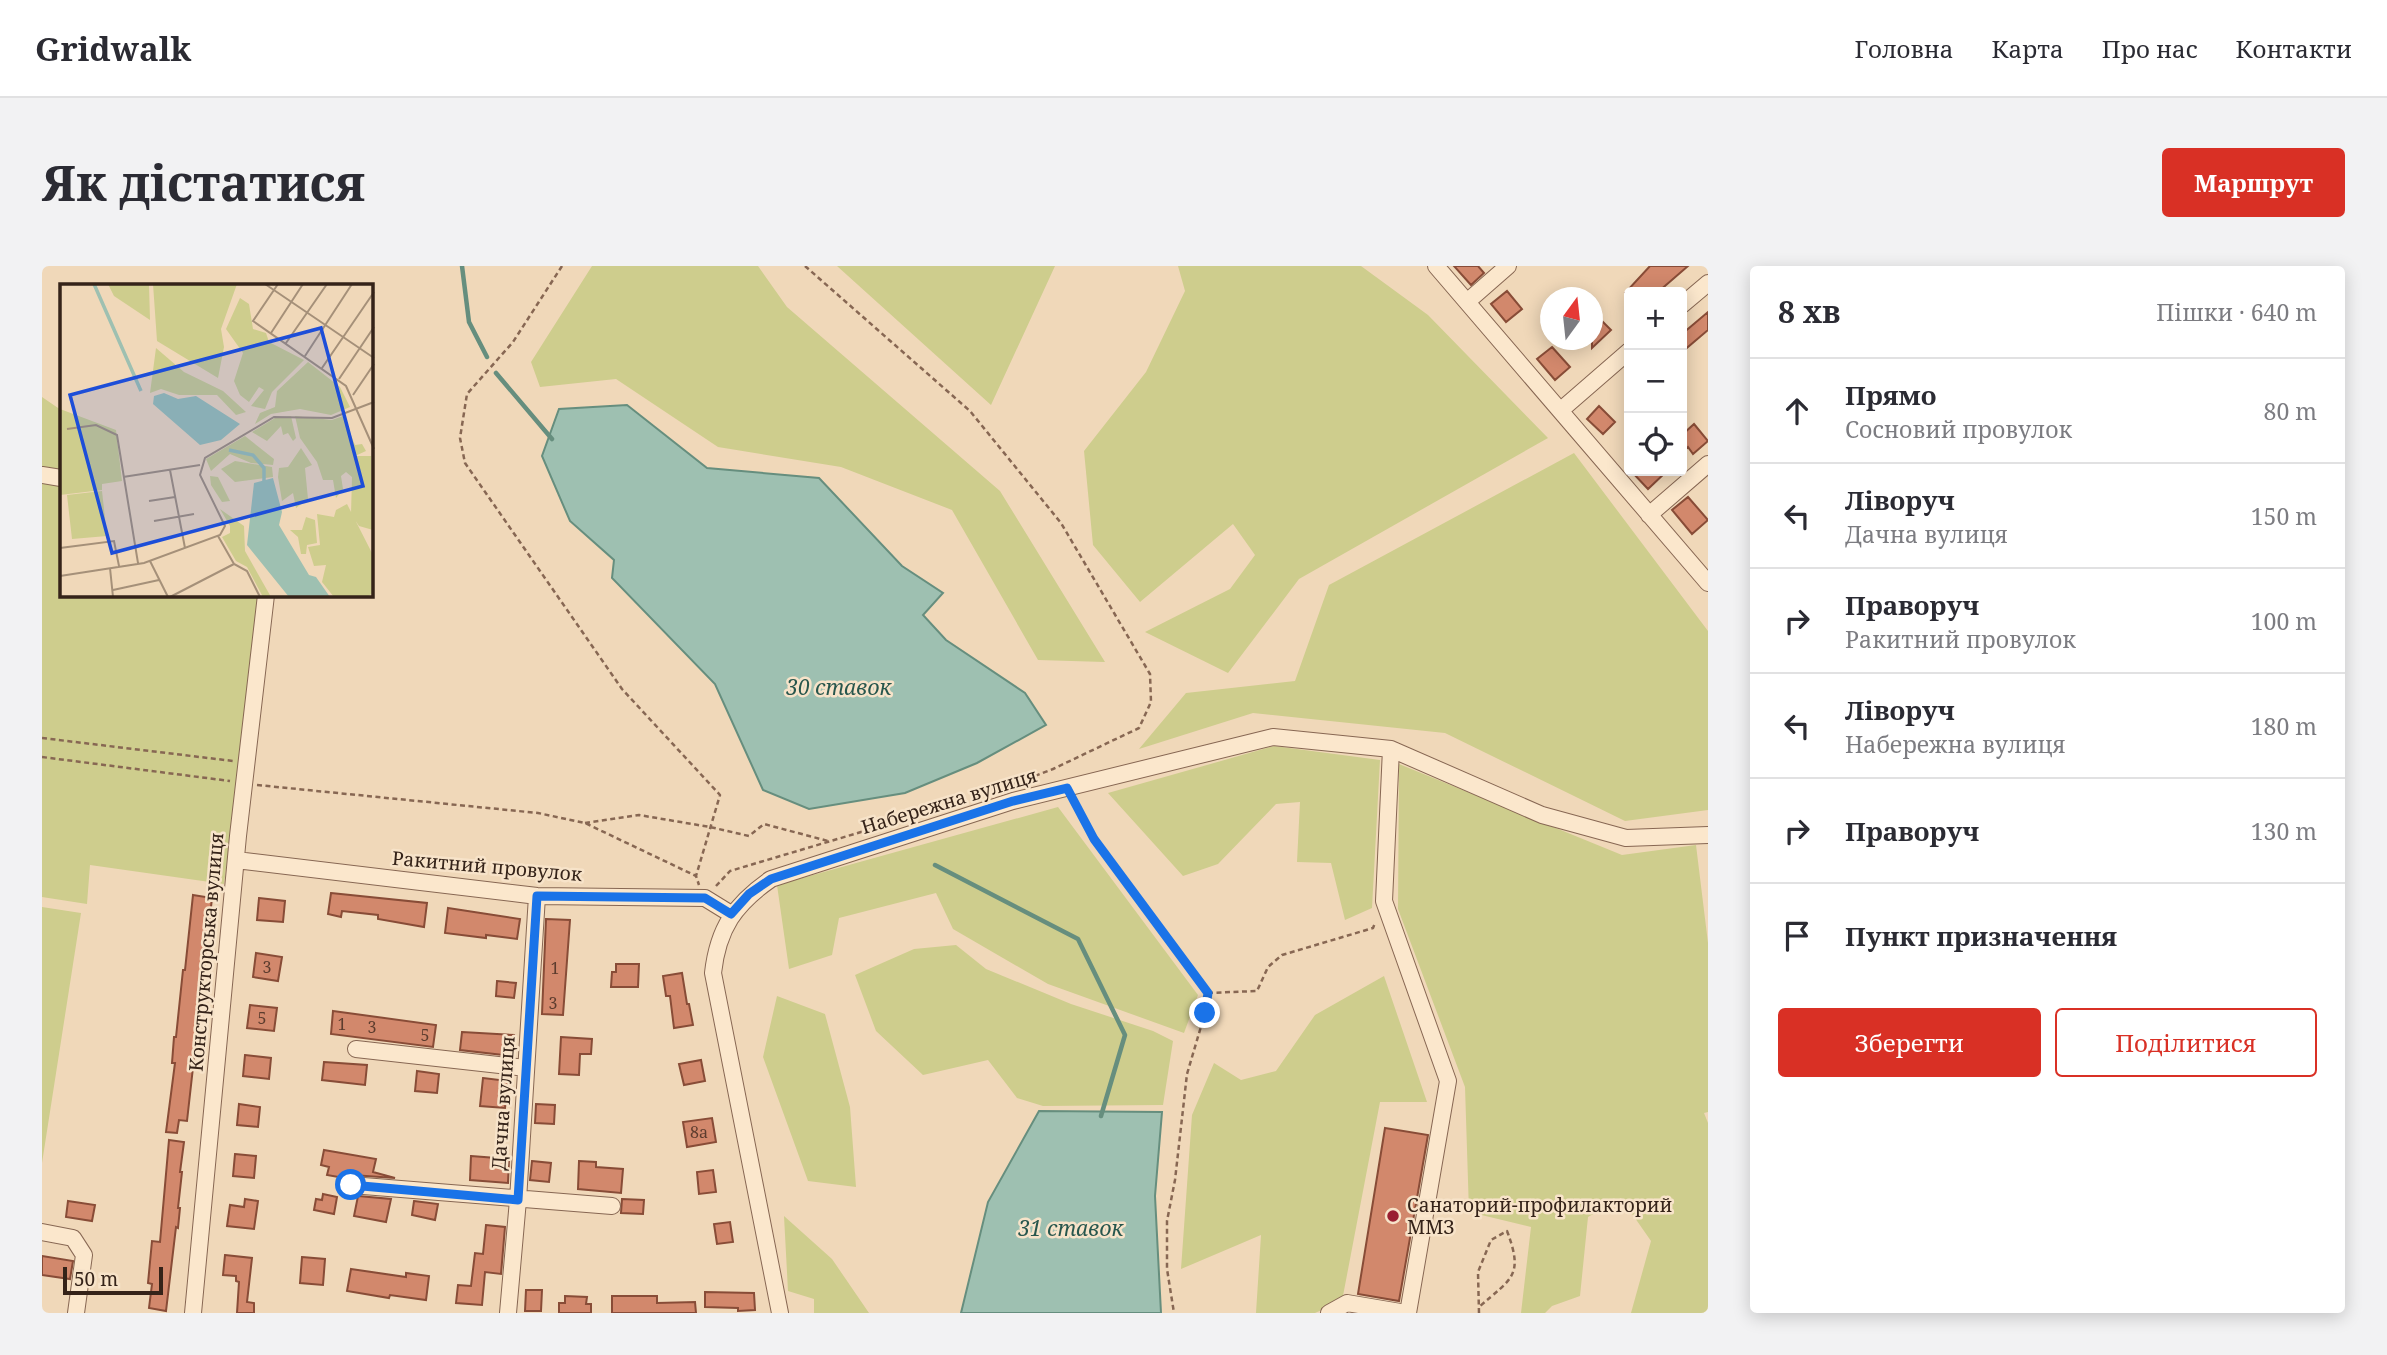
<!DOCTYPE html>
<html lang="uk">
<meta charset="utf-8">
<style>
body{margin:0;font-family:"Noto Serif",serif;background:#f2f2f3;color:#2b2b33}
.controls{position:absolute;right:21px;top:21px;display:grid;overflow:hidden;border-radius:7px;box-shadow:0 4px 18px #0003}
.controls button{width:63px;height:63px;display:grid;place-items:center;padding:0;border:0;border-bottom:2px solid #e1e1e2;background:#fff;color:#2b2b33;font:35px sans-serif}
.compass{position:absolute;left:1498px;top:21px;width:63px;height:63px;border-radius:50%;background:#fff;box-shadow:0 4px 18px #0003;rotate:15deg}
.scale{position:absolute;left:21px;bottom:18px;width:100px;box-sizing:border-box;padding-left:7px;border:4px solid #352319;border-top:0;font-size:19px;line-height:24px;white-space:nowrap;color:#352319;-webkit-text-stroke:5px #f7e3c9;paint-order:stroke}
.stop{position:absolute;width:21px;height:21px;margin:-16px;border:5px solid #1a73e8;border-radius:50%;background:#fff}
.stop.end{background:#1a73e8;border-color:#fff;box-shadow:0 2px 7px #0008}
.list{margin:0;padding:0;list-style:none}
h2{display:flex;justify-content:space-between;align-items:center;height:91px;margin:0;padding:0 28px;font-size:30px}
h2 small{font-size:23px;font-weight:400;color:#7c7c81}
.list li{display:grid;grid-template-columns:46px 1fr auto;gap:21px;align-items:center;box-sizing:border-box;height:105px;padding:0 28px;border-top:2px solid #e1e1e2}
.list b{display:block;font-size:26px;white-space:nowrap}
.list p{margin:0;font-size:23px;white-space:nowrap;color:#7c7c81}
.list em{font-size:23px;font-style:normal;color:#7c7c81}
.actions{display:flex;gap:14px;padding:21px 28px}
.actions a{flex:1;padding:16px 0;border:2px solid #d93025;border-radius:7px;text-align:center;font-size:24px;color:#d93025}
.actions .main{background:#d93025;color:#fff}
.icon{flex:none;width:38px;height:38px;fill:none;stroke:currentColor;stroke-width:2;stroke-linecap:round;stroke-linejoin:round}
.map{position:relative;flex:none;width:1666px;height:1047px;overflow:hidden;border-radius:7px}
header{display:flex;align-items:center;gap:42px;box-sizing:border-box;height:98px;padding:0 35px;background:#fff;border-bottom:2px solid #e1e1e2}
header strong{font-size:33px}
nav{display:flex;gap:38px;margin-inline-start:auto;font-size:24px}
.intro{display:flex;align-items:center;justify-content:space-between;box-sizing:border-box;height:168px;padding:0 42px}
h1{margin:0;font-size:49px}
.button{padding:18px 32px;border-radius:7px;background:#d93025;color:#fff;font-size:24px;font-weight:700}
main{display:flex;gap:42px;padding:0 42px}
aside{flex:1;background:#fff;border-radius:7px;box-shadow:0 4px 18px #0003}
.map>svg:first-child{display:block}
.green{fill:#cecd8d}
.water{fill:#9ec0b1;stroke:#668e7e;stroke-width:2}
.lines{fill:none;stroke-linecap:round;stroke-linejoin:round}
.stream{stroke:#668e7e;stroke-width:4.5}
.building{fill:#d2886c;stroke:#884c37;stroke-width:2}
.minor-casing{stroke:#876753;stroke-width:18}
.path{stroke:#876753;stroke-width:2.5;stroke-dasharray:5 3.5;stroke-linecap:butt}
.minor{stroke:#fbe7cc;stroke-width:16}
.route{stroke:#1a73e8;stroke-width:9}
.poi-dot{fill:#9a1f31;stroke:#f7e3c9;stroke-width:2.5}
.labels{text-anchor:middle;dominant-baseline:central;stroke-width:5;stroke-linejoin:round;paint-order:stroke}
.number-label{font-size:16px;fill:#5c3c2e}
.street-label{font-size:19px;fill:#352319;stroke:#f7e3c9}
.poi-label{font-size:19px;fill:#352319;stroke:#f7e3c9;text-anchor:start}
.water-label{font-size:21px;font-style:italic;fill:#27564d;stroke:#f7e3c9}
.inset-river{fill:none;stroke:#9ec0b1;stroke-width:3.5}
.inset-road{fill:none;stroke:#a59079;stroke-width:2}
.view{fill:#1d4ed8;fill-opacity:0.15;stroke:#1d4ed8;stroke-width:3.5}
.inset-edge{fill:none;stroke:#352319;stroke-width:3.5}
</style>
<header>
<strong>Gridwalk</strong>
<nav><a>Головна</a><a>Карта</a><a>Про нас</a><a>Контакти</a></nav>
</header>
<div class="intro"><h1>Як дістатися</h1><a class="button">Маршрут</a></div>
<main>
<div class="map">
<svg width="1666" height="1047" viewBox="0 0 1666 1047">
<rect width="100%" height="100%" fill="#f0d8b9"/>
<!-- green -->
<path class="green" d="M550,0H716L745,41L958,225L1063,396L996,394L910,244L799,201L676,181L574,113L498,121L489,96Z
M795,0H1013L949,139Z
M1136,0H1319L1386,49L1506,172L1257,313L1186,407L1103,366L1188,323L1213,289L1191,258L1098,336L1051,279L1042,185L1104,106L1143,25Z
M0,131L19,144V329H220L182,618L48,599L45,638L0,631Z
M1532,187L1666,365V544L1583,555L1403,467L1211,447L1097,483L1144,427L1253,415L1287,319Z
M1232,480L1338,494L1330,642L1303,654L1289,597L1255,596L1258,536L1234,538L1176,598L1141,610L1066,527Z
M1357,498L1580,589L1654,579L1666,677V846L1662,847L1666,857V1047H1589L1609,975L1579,932L1546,951L1538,1030L1510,1040L1503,1047H1479L1489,961L1427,946L1423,821L1356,643Z
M1016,541L1156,729L1142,767L1006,718L911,663L894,627L797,652L790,689L747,703L735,619Z
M0,641L39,647L0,897Z
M914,679L944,703L1029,738L1111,765L1131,775L1121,839L1001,840L975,832L946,794L881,809L834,765L813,709L872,683Z
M1342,710L1385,836H1338L1300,1035L1273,1047H1214L1219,969L1139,1003L1150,849L1172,797L1199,814L1234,805L1273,749Z
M735,730L783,748L808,841L814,921L766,915L721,791Z
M742,950L790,993L827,1047H772V1033L746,1025Z"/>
<!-- water -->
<path class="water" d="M585,139L665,202L777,212L860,300L901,327L881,349L904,374L983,427L1004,459L935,497L863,527L767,543L721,524L673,418L570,312L572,294L528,255L500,190L517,143Z
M997,845L1120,846L1113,930L1119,1047H919L946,936Z"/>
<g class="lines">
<!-- stream -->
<path class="stream" d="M420,0L427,56L445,91
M454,107L510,173
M893,599L1036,673L1083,769L1059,850"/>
</g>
<!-- building -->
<path class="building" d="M1412,0H1436L1442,7L1429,19Z
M1608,0H1646L1616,26H1584Z
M1465,25L1480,43L1464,56L1449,38Z
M1550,45L1569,64L1550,82Z
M1666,46V64L1640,86V68Z
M1510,81L1528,101L1513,114L1495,93Z
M1557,140L1573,156L1561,168L1545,153Z
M1652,158L1666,175L1651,188L1646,181L1640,187V169Z
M1589,205H1625L1606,223Z
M1646,231L1666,254L1650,268L1630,244Z
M289,627L385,637L382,661L336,653V649L300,645L299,651L286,648Z
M151,629L170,632L145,855L137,854L135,867L124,866L133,797H130L132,771H134L141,704H143Z
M217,632L243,635L241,656L215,654Z
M406,642L478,653L475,673L444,669V672L403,667Z
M504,653L528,654L521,749L500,748Z
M214,687L240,691L236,715L211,711Z
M574,698H597L596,721H569L570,706H574Z
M640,707L645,738H647L651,759L632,762L628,730H624L621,710Z
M455,715L474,717L472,732L454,730Z
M208,739L235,742L232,765L205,762Z
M291,745L394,759L391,781L289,768Z
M420,766L472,769L470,790L418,784Z
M519,771L550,773L549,788H538L537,809L517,808Z
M203,789L229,792L227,813L201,810Z
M659,794L663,815L642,819L637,798Z
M282,796L325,799L323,819L280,814Z
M375,805L397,808L395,827L373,825Z
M441,812L466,815L463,842L438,840Z
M197,838L218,841L216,861L195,859Z
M494,838L513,839L512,858L493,857Z
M670,852L674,876L645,881L641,856Z
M1343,862L1386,869L1357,1035L1316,1028Z
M127,874L142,876L138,906H140L136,942H138L136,962L134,961L124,1045L107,1042L110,1018L106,1017L110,975L118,976Z
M282,884L334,893L331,906L353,912L310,909L302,912L285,909L287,901L279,899Z
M193,888L214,890L212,912L191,910Z
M429,890L467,893L466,917L428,914Z
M490,895L509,897L507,916L488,914Z
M537,895L554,896V901L581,903L579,927L536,923Z
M671,904L674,926L657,928L655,906Z
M281,928L295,931L292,948L272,944L274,933L280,934Z
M316,930L349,933L344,956L312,950Z
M203,933L216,935L212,963L185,960L188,939L202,941Z
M580,933L602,934L601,948L579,947Z
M26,935L53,939L50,955L24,951Z
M372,935L396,938L393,954L370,949Z
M688,956L691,976L675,978L672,958Z
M444,959L463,961L459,1008L443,1006L440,1039L414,1037L416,1019L429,1020L433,987L441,988Z
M183,989L210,992L205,1036L212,1037V1047H195L197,1016L194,1015V1010L181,1009Z
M0,990L31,995L28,1013L0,1009Z
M260,991L283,993L281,1019L258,1017Z
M309,1003L364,1011V1007L387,1010L384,1034L348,1029L347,1032L305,1025Z
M484,1024H500L499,1045H483Z
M663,1026L712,1027L713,1044L696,1045V1042L663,1041Z
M523,1030L545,1031L544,1038H549V1047H517V1037H523Z
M570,1030H615V1037L653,1036L654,1047H570Z"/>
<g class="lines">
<defs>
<path id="minor" d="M1394,0L1666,317
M1426,35L1466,0
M1640,39L1666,17
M1519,144L1587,85
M0,209L19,212
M1607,249L1666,198
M1349,483L1342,635L1406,815L1366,1047
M194,594L495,630L663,632L689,648
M314,783L484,802
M309,919L570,940
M0,966L31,972L42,989L34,1047
M151,1047L196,570L224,329
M466,1047L476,934L495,630
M738,1047L671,707C676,662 693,638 729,613L971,535L1231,471L1349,483L1500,549L1584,572L1666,569
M1287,1047L1305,1037L1364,1047"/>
</defs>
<!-- minor casing -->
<use href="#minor" class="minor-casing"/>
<!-- path -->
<path class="path" d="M520,0L471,76L425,128L418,172L423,197L580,423L678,529L654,610
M763,0L928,145L1019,257L1108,408L1109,436L1097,462L1011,503L969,519
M0,472L191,495
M0,491L188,515
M215,519L496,547L543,557L654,610L657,619
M1031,534L1052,573L1166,727L1163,747L1145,808L1133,914L1125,955V1003L1132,1047
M543,557L597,549L668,561L707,570L722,558L786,575
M674,620L688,605L846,558
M1166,727L1215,725L1226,701L1240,689L1331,662L1333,657
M1437,1047L1436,1006L1449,974L1465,965C1482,1010 1470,1012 1437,1041"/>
<!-- minor -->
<use href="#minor" class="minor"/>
</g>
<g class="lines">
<!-- route -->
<path class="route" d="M309,919L476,934L495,630L663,632L689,648L707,628L729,613L971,535L1025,522L1052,573L1166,727L1163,747"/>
</g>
<!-- markers -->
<circle class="poi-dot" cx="1351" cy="950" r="7"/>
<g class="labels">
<!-- number labels -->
<g class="number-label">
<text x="225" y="701">3</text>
<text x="513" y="702">1</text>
<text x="511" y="737">3</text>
<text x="220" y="752">5</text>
<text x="300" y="758">1</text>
<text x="330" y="761">3</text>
<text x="383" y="769">5</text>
<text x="657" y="866">8а</text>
</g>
<!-- street labels -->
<g class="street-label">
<text transform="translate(907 535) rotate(-17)">Набережна вулиця</text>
<text transform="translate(445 600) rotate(5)">Ракитний провулок</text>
<text transform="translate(164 686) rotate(-85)">Конструкторська вулиця</text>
<text transform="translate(461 837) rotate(-86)">Дачна вулиця</text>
</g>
<!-- poi labels -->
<g class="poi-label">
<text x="1365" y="939">Санаторий-профилакторий<tspan x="1365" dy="22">ММЗ</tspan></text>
</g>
<!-- water labels -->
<g class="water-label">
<text x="797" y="421">30 ставок</text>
<text x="1029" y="962">31 ставок</text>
</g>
</g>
<!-- overview -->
<g transform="translate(18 18)">
<rect width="313" height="313" fill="#f0d8b9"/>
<path d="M48,0H89L90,36L54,12ZM93,0H177L161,45L164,63L158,94L97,57ZM180,14L189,20L193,45L206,49L209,58L244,76L212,108L205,125L191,122L204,106L199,103L189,118L180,111L174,97L183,69L166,45ZM96,64L124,88L163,107L186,128L176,131L157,111H119L101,105L90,109ZM248,78L280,103L290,123L271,131L240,125L211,130L195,140L200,129L215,123L217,107ZM0,125L56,146L62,197L42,200V206L0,211ZM231,132L236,154L233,157L228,149L223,151L221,142L207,157L192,148L215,134ZM235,132L272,136L283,132L295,161L302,160L306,167L295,172H311L313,246L299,242L291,230L292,193L286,188L281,192L283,205L276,214L273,196H263L257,178L240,154ZM185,152L214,175L213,181L191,179L170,170L151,187L146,175ZM241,164L252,181L245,184L248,215L236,224L233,209L222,217L218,193L219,184L228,183ZM175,177L212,183L213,193L175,198L161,185ZM150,192L158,193L170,217L162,218L151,201ZM42,207L47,252L12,255L7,211ZM287,220L313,271V309L307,313H274L262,298L266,281L254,282L248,263L260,261L257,230L274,233L276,226ZM160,225L184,242L185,267L211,313H203L187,283L176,277L162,253L170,249V242ZM246,233L255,236L257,259L247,261L246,270H241L238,253L230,246H242Z" fill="#cecd8d"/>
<path d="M104,109L118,115L136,112L180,140L161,156L140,161L93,120L94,112ZM213,194L222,228L219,241L249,291L256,293L270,313H229L187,261L194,199Z" fill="#9ec0b1"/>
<path class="inset-river" d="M34,0L81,107M169,166L193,171L204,184V197"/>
<path class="inset-road" d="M205,0L314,74M218,0L193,37L286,102L314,165M211,49L243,0M226,59L267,0M245,72L292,0M262,84L314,8M279,95L314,43M293,111L314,80M7,145L36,141L57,151L78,279M110,186L125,264M63,193L140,181M89,217L115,213M94,237L134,230M158,252L174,280L187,287L200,313M0,264L54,257L59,282M90,277L108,313M50,284L53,313M0,292L84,279L160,251L165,242L140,191L145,174L214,133L272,134L314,118M53,306L99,296M110,313L174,280"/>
<path class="view" d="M261,44L303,202L52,269L10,111Z"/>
<rect width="313" height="313" class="inset-edge"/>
</g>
</svg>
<div class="controls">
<button>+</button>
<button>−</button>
<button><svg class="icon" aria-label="locate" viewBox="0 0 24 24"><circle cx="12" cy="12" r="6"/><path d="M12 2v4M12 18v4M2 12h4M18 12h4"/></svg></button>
</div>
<svg class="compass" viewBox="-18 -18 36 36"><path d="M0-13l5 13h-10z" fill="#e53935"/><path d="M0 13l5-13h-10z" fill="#7c7c81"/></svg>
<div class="scale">50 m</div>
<div class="stop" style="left:309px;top:919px"></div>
<div class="stop end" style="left:1163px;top:747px"></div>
</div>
<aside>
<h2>8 хв<small>Пішки · 640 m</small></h2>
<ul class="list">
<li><svg class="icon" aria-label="ahead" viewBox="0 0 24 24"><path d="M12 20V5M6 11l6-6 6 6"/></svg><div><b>Прямо</b><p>Сосновий провулок</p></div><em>80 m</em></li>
<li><svg class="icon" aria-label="left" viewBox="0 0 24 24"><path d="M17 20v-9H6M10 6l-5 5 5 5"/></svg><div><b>Ліворуч</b><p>Дачна вулиця</p></div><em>150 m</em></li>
<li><svg class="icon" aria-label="right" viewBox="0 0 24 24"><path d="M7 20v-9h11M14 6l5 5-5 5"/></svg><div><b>Праворуч</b><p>Ракитний провулок</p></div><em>100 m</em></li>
<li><svg class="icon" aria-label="left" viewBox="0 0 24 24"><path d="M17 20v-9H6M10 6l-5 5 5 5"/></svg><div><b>Ліворуч</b><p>Набережна вулиця</p></div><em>180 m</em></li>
<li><svg class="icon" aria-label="right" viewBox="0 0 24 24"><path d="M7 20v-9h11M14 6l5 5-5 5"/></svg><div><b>Праворуч</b></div><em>130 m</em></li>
<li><svg class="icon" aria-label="arrive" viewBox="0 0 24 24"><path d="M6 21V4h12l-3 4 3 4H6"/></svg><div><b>Пункт призначення</b></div></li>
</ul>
<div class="actions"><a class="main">Зберегти</a><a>Поділитися</a></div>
</aside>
</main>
